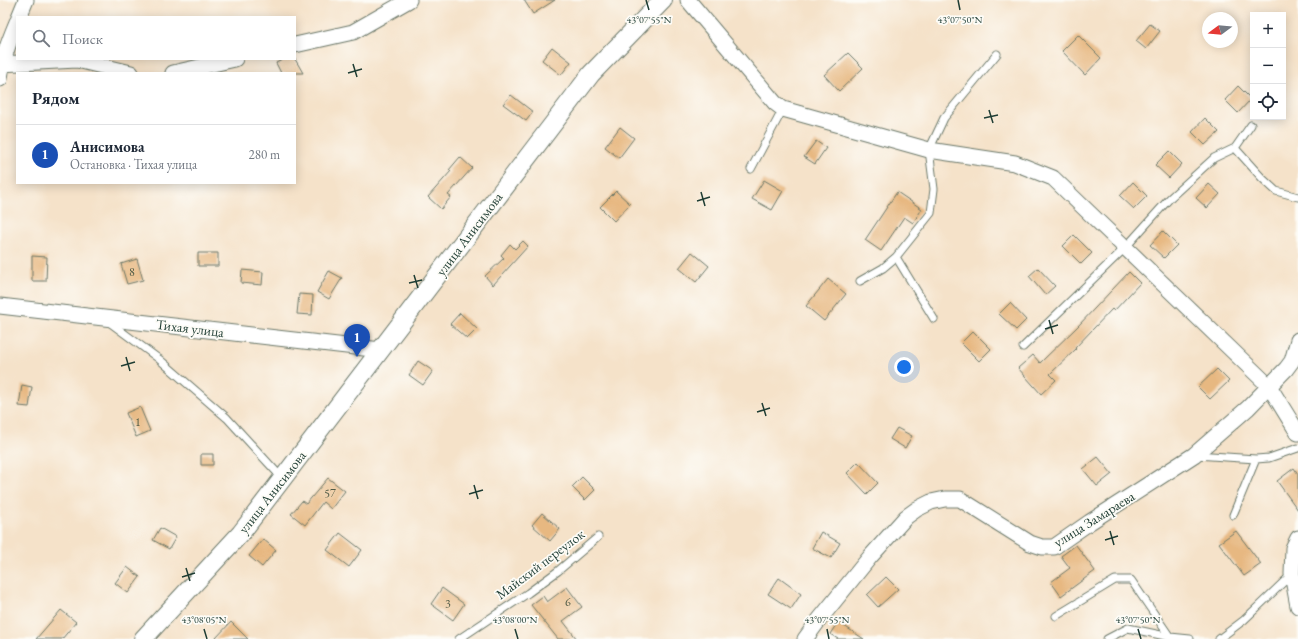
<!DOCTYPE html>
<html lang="ru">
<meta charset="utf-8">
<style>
body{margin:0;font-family:"EB Garamond",serif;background:#f2f2f3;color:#1f2937}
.controls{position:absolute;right:12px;top:12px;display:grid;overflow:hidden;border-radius:0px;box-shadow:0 2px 10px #0003}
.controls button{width:36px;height:36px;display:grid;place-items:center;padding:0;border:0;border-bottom:1px solid #e0e1e3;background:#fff;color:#1f2937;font:20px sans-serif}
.compass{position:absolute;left:1202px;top:12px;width:36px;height:36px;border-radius:50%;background:#fff;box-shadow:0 2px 10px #0003;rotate:254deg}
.you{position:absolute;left:904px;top:367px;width:14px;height:14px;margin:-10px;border:3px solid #fff;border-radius:50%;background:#1a73e8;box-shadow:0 0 0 6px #1a73e833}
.badge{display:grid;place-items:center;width:26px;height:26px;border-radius:50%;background:#1f6fb2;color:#fff;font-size:13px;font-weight:700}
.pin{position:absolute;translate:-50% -33px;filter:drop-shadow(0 1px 2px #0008)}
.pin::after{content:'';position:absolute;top:21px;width:14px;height:12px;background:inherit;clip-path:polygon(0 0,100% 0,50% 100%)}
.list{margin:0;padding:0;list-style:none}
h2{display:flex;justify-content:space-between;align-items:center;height:52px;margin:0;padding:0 16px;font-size:17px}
h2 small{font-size:13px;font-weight:400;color:#747a83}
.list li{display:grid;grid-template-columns:26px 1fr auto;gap:12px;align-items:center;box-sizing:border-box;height:60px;padding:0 16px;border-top:1px solid #e0e1e3}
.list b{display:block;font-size:15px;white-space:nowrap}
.list p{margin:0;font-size:13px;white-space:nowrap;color:#747a83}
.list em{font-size:13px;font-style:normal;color:#747a83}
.icon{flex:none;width:22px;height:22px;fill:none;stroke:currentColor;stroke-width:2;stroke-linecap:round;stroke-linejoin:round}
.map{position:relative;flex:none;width:1298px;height:639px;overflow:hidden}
.search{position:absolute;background:#fff;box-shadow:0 2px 10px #0003;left:16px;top:16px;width:280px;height:44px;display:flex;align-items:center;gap:10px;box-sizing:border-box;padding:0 14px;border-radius:0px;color:#747a83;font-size:15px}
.panel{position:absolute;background:#fff;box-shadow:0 2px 10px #0003;left:16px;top:72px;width:280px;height:112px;border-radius:0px}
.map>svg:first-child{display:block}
.building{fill:#e7b881}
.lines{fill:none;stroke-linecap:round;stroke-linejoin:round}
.service-casing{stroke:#6a7768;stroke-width:9}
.minor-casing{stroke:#6a7768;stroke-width:17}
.tertiary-casing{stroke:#6a7768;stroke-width:20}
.service{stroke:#fff;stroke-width:7}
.minor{stroke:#fff;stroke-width:15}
.tertiary{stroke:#fff;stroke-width:18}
.ticks{fill:none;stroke:#1f3d34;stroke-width:1.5}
.labels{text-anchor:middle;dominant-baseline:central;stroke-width:3.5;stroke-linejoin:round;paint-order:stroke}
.number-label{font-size:12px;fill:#515c47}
.street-label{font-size:14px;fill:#1f3d34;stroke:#fdfcf7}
.ticks-label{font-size:10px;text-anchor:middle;fill:#1f3d34;stroke:#fdfcf7;stroke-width:3.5;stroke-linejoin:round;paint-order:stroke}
</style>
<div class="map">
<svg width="1298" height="639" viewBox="0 0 1298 639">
<rect width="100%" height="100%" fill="#fdfcf7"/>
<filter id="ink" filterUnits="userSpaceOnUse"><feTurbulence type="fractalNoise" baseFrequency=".025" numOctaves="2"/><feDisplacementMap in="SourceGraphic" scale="8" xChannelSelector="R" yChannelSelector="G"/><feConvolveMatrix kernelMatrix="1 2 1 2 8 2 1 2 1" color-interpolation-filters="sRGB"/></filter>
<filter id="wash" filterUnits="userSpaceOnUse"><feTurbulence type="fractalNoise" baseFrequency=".012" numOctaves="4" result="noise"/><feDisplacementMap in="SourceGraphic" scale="16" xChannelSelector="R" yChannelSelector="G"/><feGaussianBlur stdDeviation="0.9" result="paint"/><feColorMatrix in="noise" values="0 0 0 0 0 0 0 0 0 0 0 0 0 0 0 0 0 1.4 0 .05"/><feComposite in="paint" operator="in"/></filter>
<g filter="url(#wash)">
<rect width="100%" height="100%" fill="#f5e2c9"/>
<g id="blocks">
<!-- building -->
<path class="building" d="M524,0H555L533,14Z
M1150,24L1160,31L1146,49L1136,41Z
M1078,35L1101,58L1085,75L1062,51Z
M552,47L571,62L561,75L542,60Z
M848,53L863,68L839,91L824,75Z
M284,59H295L303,73H281L276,63Z
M1238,86L1251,99L1238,113L1225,100Z
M511,95L533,112L526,121L503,104Z
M1205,118L1219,132L1205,145L1192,132Z
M620,127L634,138L619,158L605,147Z
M816,141L826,148L815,164L804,157Z
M1169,151L1182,164L1169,178L1155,165Z
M460,157L472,168L448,195L451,197L441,209L428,197L451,171L449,170Z
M764,180L783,191L772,210L752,199Z
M1133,182L1147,196L1134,209L1120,196Z
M1209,184L1220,194L1207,208L1196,198Z
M616,191L630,204L614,221L600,207Z
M897,192L922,209L913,223L904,217L881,251L865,240Z
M1163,231L1177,245L1164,258L1150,245Z
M1074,235L1092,253L1081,264L1063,246Z
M523,241L528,246L493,285L485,276L504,258L501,255L510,244L515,249Z
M692,252L709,266L696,282L679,268Z
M198,253H218V266H198Z
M32,256L47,257L46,281H32Z
M137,259L143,280L127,284L121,264Z
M1038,268L1055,286L1045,295L1029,276Z
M242,270L263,272L262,285L241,283Z
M329,271L342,278L329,299L317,292Z
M1129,272L1140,283L1114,311L1112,309L1075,348L1076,349L1050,374L1056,380L1041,394L1018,368L1033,355L1040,363L1078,326Z
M828,279L846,294L824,321L806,306Z
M299,294L313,295L312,315L297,314Z
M1010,303L1026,320L1016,330L999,314Z
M460,313L477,329L467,339L450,324Z
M973,331L991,349L979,361L961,343Z
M418,361L433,371L423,385L409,375Z
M1217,369L1229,381L1210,399L1198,387Z
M22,385L32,387L29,407L19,406Z
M140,407L150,431L136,437L126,413Z
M897,428L912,436L905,448L890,439Z
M201,454H213V465H201Z
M1098,457L1112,474L1097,486L1083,469Z
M858,462L878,483L867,494L847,473Z
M1294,468L1298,474V510L1277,481Z
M582,477L595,490L585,500L572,487Z
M328,478L345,491L331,509L323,502L305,525L291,514L302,501L306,504Z
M542,513L560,529L550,541L532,525Z
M160,528L176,537L169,549L153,540Z
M1236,531L1261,564L1244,576L1219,543Z
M821,532L840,543L831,558L812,548Z
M340,533L362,550L349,567L327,550Z
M263,539L276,550L262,567L249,556Z
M1076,545L1095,571L1061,596L1051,582L1070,568L1061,556Z
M127,567L140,577L128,593L115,583Z
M886,577L898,589L878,607L867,595Z
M779,578L801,594L791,609L768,594Z
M567,587L582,607L563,621L577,639H558L531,605L543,596L547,602Z
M442,588L464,604L453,620L431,604Z
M61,610L76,622L62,639H36Z
M231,622L248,639H215Z
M838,622L864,639H838L830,634Z"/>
</g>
</g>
<g filter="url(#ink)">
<use href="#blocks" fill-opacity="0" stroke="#6a7768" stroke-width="1"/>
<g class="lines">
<defs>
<path id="service" d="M1235,148L1262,178L1276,191L1298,197
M751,169L783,109
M896,257L934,319
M860,281L883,268L896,257L931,213L934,189L929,150L944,118L997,54
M109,322L159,359L227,418L282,478
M1023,347L1125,248L1170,198L1214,158L1235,148L1251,125
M1196,455L1256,459L1269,458L1298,448
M1233,515L1256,459
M1056,616L1115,580H1131L1170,637L1190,639
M459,639L528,593L558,571L598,537
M1107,639L1128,628L1170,637
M1219,639L1244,620L1292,574"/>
<path id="minor" d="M688,0L775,103L783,109L929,150L1015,163L1053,178L1269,386L1298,433
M19,17L26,0
M295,45L353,32L409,0
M0,64L77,60L131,73
M173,73L235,59
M0,79C2,59 9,41 17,22
M0,306L381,350
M1298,538L1293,548L1292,574L1298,606
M805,639L819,620L870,557L906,517L917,509L931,502L945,499H960L1030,543L1042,547H1054L1090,522L1194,455L1248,408L1286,369L1292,361L1298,340"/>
<path id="tertiary" d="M143,639L241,533L591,74L663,0"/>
</defs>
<!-- service casing -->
<use href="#service" class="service-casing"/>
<!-- minor casing -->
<use href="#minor" class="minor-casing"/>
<!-- tertiary casing -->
<use href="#tertiary" class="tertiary-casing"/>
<!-- service -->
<use href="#service" class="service"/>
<!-- minor -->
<use href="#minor" class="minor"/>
<!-- tertiary -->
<use href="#tertiary" class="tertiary"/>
</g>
</g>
<!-- ticks -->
<path class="ticks" d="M646,0L649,10M958,0L960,10M353,64L357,77M348,73L362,69M989,110L993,123M984,118L998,115M701,192L705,206M697,201L710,197M414,275L418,288M409,283L422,280M1049,320L1053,334M1045,329L1058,325M126,357L130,371M121,366L135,362M762,403L766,416M757,412L770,408M474,485L478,499M469,494L483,490M1110,531L1114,545M1105,540L1118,536M186,568L190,581M182,577L195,573M204,629L207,639M515,629L518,639M827,629L829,639M1138,629L1141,639"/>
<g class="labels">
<!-- number labels -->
<g class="number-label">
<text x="132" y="272">8</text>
<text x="138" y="422">1</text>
<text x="330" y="493">57</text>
<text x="568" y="602">6</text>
<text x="448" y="604">3</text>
</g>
<!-- street labels -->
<g class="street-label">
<text transform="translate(469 234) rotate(-53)">улица Анисимова</text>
<text transform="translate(190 328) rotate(7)">Тихая улица</text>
<text transform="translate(272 492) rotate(-52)">улица Анисимова</text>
<text transform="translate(1094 519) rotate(-32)">улица Замараева</text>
<text transform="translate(540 564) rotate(-37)">Майский переулок</text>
</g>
</g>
<g class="ticks-label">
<text x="649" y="23">43°07'55"N</text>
<text x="960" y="23">43°07'50"N</text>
<text x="204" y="623">43°08'05"N</text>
<text x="515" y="623">43°08'00"N</text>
<text x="827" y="623">43°07'55"N</text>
<text x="1138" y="623">43°07'50"N</text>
</g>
</svg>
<div class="controls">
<button>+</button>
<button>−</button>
<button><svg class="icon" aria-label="locate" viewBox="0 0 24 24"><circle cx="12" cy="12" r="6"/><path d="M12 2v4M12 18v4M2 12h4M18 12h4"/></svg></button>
</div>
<svg class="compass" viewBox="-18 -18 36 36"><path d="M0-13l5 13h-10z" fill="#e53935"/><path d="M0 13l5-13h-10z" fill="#747a83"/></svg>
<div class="you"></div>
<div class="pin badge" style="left:357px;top:357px;background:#1a4fb4">1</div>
<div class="search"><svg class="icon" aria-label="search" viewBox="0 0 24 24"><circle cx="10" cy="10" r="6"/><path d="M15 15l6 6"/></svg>Поиск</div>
<section class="panel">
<h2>Рядом<small></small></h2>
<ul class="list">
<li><span class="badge" style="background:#1a4fb4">1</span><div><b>Анисимова</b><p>Остановка · Тихая улица</p></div><em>280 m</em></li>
</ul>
</section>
</div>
